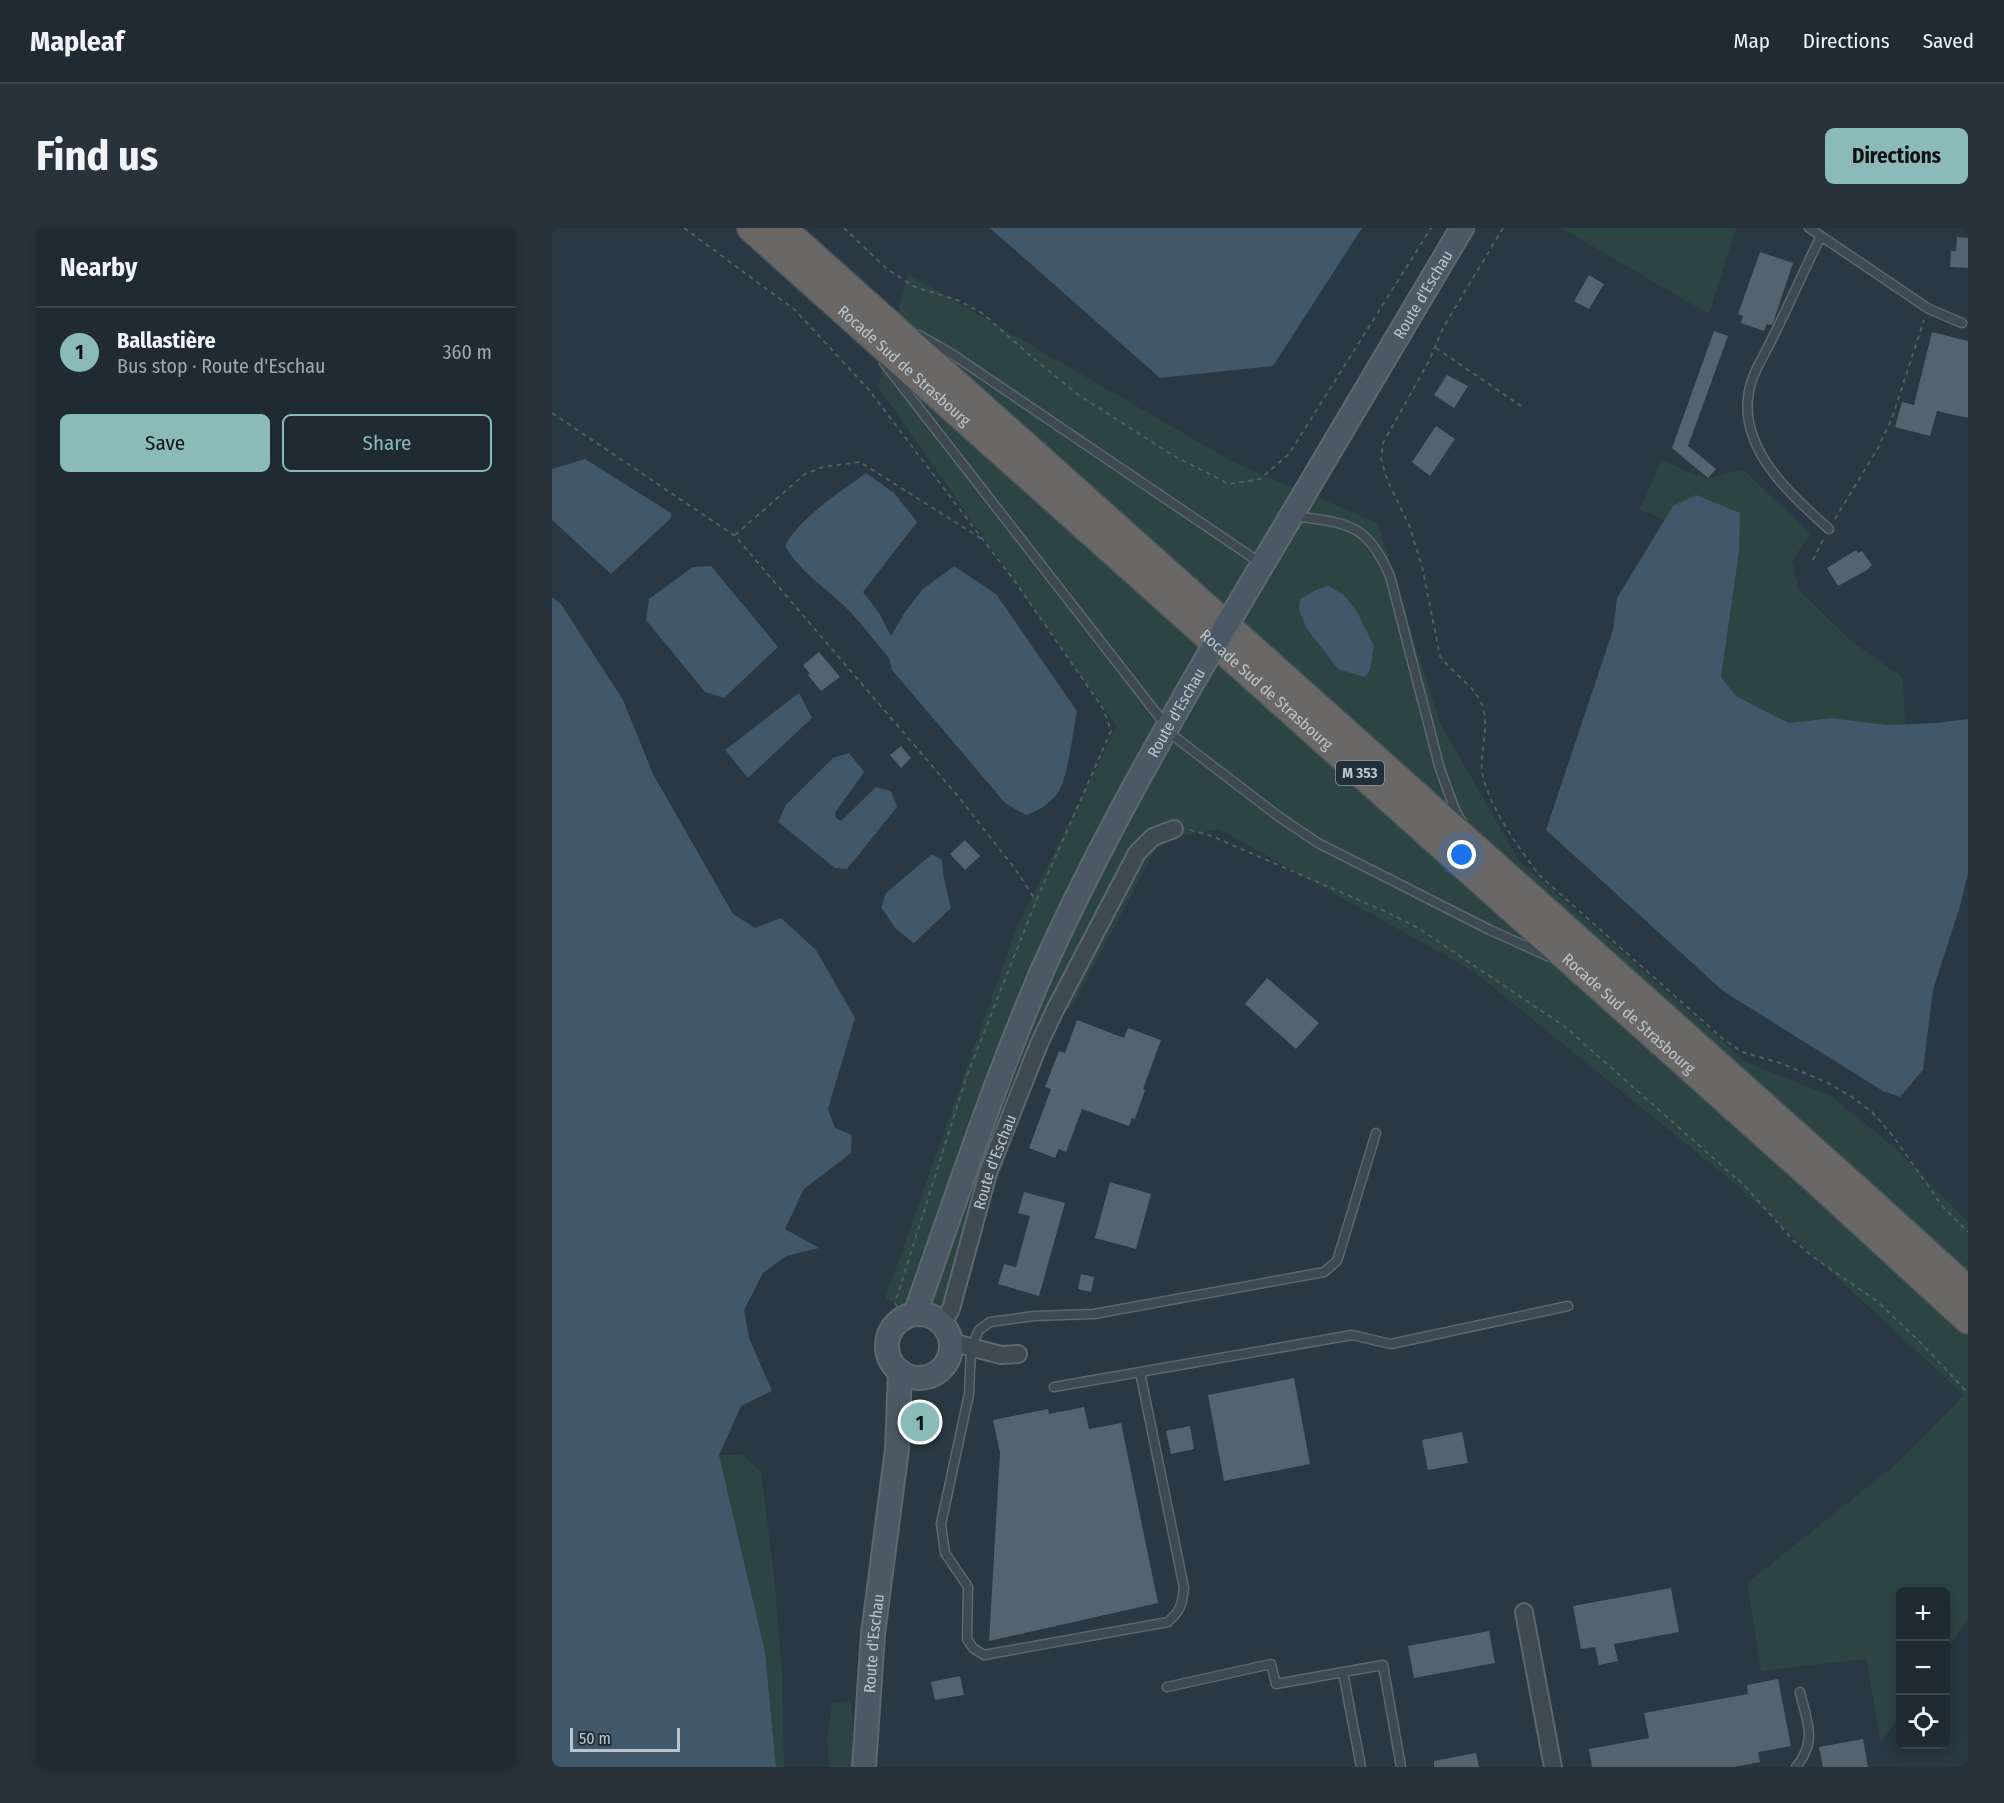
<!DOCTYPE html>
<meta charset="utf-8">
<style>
body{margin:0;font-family:"Fira Sans Condensed",sans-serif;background:#27323a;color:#f1f3f6}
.controls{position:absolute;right:18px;bottom:18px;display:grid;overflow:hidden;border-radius:9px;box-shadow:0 3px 15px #0003}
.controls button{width:54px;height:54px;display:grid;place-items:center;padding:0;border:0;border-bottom:2px solid #3c464d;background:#1f2a32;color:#f1f3f6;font:30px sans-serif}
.scale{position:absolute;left:18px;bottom:15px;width:110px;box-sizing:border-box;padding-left:6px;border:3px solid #bbc4cc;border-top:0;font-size:16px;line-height:21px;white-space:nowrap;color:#bbc4cc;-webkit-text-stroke:4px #222e38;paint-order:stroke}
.you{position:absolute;left:910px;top:627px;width:21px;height:21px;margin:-15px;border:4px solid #fff;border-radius:50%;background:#1a73e8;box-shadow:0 0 0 9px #1a73e833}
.badge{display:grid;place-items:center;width:39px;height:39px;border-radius:50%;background:#8bbbb9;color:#111;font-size:20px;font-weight:700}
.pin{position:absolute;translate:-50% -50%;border:3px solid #fff;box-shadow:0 2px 6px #0006}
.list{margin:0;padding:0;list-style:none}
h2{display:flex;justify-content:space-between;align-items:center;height:78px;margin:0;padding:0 24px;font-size:26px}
h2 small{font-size:20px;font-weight:400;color:#a1a7ac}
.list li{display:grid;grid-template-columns:39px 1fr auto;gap:18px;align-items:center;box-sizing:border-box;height:90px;padding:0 24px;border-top:2px solid #3c464d}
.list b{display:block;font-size:22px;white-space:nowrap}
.list p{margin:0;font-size:20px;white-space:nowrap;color:#a1a7ac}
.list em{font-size:20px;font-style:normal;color:#a1a7ac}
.actions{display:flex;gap:12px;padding:18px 24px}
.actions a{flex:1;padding:14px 0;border:2px solid #8bbbb9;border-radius:9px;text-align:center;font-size:21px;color:#8bbbb9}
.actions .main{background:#8bbbb9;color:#111}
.icon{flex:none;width:33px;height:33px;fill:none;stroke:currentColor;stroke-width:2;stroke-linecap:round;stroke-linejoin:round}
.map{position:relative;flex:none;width:1416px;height:1539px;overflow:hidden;border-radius:9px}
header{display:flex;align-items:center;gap:36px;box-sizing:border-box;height:84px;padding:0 30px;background:#1f2a32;border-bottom:2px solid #3c464d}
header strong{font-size:28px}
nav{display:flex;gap:33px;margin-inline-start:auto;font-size:21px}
.intro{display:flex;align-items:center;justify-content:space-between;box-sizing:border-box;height:144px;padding:0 36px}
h1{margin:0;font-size:42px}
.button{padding:15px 27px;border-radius:9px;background:#8bbbb9;color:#111;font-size:21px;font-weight:700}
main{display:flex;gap:36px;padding:0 36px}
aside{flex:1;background:#1f2a32;border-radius:9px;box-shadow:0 3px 15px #0003}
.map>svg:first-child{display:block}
.green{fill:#2c4543}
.water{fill:#40586a}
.building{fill:#55636f}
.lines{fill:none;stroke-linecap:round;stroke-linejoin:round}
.service-casing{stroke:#5c676f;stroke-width:11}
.minor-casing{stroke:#5c676f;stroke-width:20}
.secondary-casing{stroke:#5c676f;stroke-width:26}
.trunk-casing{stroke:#48545c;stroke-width:30}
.path{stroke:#4c6160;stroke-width:2;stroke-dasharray:4.5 4.5;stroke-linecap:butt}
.service{stroke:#3e4952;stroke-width:8}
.minor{stroke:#3e4952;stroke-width:16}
.secondary{stroke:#4c5965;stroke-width:22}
.trunk{stroke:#6a6866;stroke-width:27}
.secondary-bridge-casing{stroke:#5c676f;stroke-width:26;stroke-linecap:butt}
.secondary-bridge{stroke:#4c5965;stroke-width:22}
.labels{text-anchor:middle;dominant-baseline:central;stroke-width:5;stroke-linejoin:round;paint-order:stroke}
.shield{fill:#222e38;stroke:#8d97a0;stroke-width:1.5}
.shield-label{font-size:15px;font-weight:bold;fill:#bbc4cc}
.street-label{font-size:16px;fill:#bbc4cc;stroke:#222e38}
</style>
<header>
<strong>Mapleaf</strong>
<nav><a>Map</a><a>Directions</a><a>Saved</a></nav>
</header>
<div class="intro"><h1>Find us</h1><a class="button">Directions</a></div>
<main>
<aside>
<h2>Nearby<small></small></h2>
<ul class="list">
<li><span class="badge">1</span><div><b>Ballastière</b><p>Bus stop · Route d'Eschau</p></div><em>360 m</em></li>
</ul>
<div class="actions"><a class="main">Save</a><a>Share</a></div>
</aside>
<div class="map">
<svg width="1416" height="1539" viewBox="0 0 1416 1539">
<rect width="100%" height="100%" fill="#293842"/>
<!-- green -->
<path class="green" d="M1009,0H1184L1157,86Z
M356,46L683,235L826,295L888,495L967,633L1194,834L1279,868L1342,919L1416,994V1391L1394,1423V1364H1348V1487L1329,1515L1314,1431L1209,1443L1195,1355L1344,1236L1412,1167L1187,959L921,743L667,601L632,608L604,620L524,771L506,793L461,908L421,1024L404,1094L333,1071L465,698L565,499L326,159Z
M1109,232L1154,251L1191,241L1258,306L1240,333L1247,362L1300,414L1351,449L1353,496L1335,497L1279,490L1237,495L1184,468L1169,449L1187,324L1121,278L1114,292L1088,282Z
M167,1227H190L209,1243L222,1347L230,1444L232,1539H224L213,1424Z
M300,1472V1539H277L275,1510L280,1476Z"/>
<!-- water -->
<path class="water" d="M438,0H810L721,138L608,150Z
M33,231L119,285V290L59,346L0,292V241Z
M314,245L342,265L365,294L311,364L327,385L339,408L353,384L371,361L402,338L444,366L525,483C521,502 516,552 505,566C496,577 486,583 474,587L454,576L340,442L337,430C321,412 306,390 288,374C268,356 247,342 233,318C248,289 287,265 314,245Z
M1144,267L1188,285L1187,324L1169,449L1184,468L1237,495L1279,490L1335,497L1385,495L1416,491V645L1408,678L1381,762L1371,842L1348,869L1331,863L1171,763L994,602L1061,402L1065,370L1121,278Z
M159,338L226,419L172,470L153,464L94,392L97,371L141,339Z
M776,358L792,367L804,382L822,418L818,442L812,449L786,441L755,401L747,382L748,371L764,362Z
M0,369L9,376L71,472L101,546L181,686L203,700L229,690L264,722L303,790L276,881L283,900L300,907L299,925L252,961L233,1001L267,1020L234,1028L211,1045L192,1082L197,1110L220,1163L189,1178L167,1227L213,1424L224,1539H0Z
M247,465L260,490L196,550L173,522Z
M297,525L312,544L283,585L284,590L289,593L324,559L339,563L345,579L295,641L283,640L226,594L234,577L281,530Z
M380,626L390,632L392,651L399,680L362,715L344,701L329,679L334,665Z"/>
<!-- building -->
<path class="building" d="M1405,9L1416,10V40L1398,39L1399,23H1404Z
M1208,24L1241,35L1221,95L1220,97L1215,96L1212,103L1189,95L1191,88L1186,86Z
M1037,47L1052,56L1037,81L1022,73Z
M1162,103L1176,108L1136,218L1164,241L1156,250L1120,220Z
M1380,104L1416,113V190L1385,183L1378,208L1343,199L1350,174L1362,177Z
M895,147L916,158L902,180L882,167Z
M884,198L903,211L878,248L860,234Z
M1304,322L1306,325L1310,323L1320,337L1315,342L1286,358L1275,340Z
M267,424L288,449L269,463L256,447L258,446L251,437Z
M349,518L359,530L349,540L338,527Z
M413,612L428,628L413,642L398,626Z
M715,750L767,795L744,821L693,776Z
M525,792L572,810L576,800L609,812L591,861L593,862L583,891L580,890L577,898L530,881L514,924L507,921L503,930L477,920L499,861L493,859L507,823L513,825Z
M558,954L599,966L584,1021L543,1010Z
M472,964L513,975L487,1068L446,1056L452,1036L464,1039L478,988L466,985Z
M529,1046L542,1049L539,1064L526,1061Z
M742,1150L758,1236L672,1253L656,1167Z
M532,1179L537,1201L569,1195L606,1375L437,1413L448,1225L441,1192L496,1181L497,1186Z
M638,1198L642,1221L619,1226L614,1203Z
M910,1204L916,1235L876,1242L870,1212Z
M1119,1360L1127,1404L1062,1416L1066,1433L1047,1437L1043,1419L1029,1421L1021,1378Z
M937,1403L943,1435L862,1450L856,1418Z
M408,1448L412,1467L383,1472L379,1454Z
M1226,1451L1239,1518L1206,1524L1208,1534L1182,1539H1040L1037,1521L1097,1510L1092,1485L1196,1466L1195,1457Z
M1311,1511L1316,1539H1271L1267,1519Z
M924,1525L927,1539H882V1533Z"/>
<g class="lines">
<defs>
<path id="service" d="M1257,0L1377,81L1410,95
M1269,8C1252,42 1237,77 1220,111C1211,130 1198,148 1196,170C1190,224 1240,268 1277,301
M367,107L400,126L710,336
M332,135L623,509L726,588L766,615L938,702L998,729
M741,288C795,295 814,294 838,348L888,541L903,582L911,596
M588,1144L800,1107L839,1116L1016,1078
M502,1159L588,1144L632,1360C630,1377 629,1382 616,1394L432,1427L421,1420L415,1411L416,1359L393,1325L389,1296L417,1166L419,1120L427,1102L438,1094L482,1088L542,1086L772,1044L785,1033L824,905
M791,1444L809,1539
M615,1459L719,1436L724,1456L831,1437L849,1539
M1244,1539C1266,1512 1255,1495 1248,1464"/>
<g id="minor">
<path id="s1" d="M390,1096L399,1081L436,945L487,816L503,782L585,625L601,609L622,601"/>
<path d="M399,1114L449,1127L466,1126"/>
<path d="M972,1384L1001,1539"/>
</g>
<g id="secondary">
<path id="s2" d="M687,376L910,0"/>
<path id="s3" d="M363,1086C404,971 442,854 491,741C538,636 594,535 652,435"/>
<circle cx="367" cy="1118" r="32"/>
<path id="s4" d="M312,1539L321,1406L345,1221L348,1143"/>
</g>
<g id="trunk">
<path id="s5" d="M199,0L1259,948L1416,1092"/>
<path d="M230,0L1307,963L1416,1062"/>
</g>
</defs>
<!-- service casing -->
<use href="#service" class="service-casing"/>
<!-- minor casing -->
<use href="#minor" class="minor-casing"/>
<!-- secondary casing -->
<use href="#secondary" class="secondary-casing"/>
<!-- trunk casing -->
<use href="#trunk" class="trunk-casing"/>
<!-- path -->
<path class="path" d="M132,0L243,82L317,162L464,355L552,482L559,503L484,673L414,850L343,1075L346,1080
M292,0L335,41L363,59L405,72L430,85L481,130L528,168L622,228L677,256L708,251L737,226L879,0
M951,0L891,100L877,133L831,215L829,231L836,254L857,297L870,338L888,428C900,445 923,458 930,477C938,498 928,521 930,542C934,575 967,620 987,647L1171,811L1190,824L1228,835L1274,854L1300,869L1320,884L1341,908L1391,979L1416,1004
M884,120L969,178
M0,185L183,308L405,567L464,642L484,673
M1283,291L1326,220L1340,190L1372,92
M183,307L253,246L271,239L308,234L430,311
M1261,332L1271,312
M638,602L657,607L837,685L866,700L1012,798L1193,958L1241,1012L1264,1031L1325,1073L1368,1114L1416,1165"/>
<!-- service -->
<use href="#service" class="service"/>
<!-- minor -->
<use href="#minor" class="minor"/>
<!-- secondary -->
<use href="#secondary" class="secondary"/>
<!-- trunk -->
<use href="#trunk" class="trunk"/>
<defs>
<path id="secondary-bridge" d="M652,435L687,376"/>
</defs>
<!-- secondary-bridge casing -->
<use href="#secondary-bridge" class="secondary-bridge-casing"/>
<!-- secondary-bridge -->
<use href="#secondary-bridge" class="secondary-bridge"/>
</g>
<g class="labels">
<!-- shield labels -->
<rect class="shield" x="784" y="533" width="48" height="24" rx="4.5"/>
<g class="shield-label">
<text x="808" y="545">M 353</text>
</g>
<!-- street labels -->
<g class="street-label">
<text stroke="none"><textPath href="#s2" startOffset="360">Route d'Eschau</textPath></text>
<text stroke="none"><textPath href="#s5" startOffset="206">Rocade Sud de Strasbourg</textPath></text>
<text stroke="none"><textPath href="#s5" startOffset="692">Rocade Sud de Strasbourg</textPath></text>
<text stroke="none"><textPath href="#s3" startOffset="657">Route d'Eschau</textPath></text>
<text stroke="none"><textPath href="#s5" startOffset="1178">Rocade Sud de Strasbourg</textPath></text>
<text stroke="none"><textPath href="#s1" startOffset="171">Route d'Eschau</textPath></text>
<text stroke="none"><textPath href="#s4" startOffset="124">Route d'Eschau</textPath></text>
</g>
</g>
</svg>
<div class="controls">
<button>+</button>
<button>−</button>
<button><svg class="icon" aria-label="locate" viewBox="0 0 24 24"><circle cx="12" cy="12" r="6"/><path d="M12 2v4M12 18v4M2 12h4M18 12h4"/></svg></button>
</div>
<div class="scale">50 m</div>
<div class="you"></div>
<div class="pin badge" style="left:368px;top:1194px">1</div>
</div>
</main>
